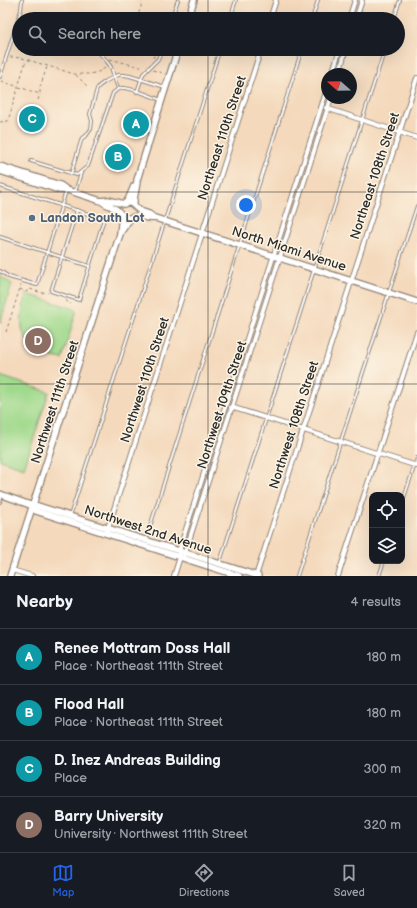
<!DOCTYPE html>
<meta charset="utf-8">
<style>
body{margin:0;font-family:"Balsamiq Sans",sans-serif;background:#20242c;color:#f1f3f6}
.controls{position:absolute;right:12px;bottom:12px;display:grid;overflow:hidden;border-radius:8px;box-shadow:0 4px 16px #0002}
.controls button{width:36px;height:36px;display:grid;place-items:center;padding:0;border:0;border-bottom:1px solid #363941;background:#171b24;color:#f1f3f6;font:20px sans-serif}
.compass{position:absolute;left:321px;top:68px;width:36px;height:36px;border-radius:50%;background:#171b24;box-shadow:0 4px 16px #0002;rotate:290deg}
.you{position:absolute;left:246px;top:205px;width:14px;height:14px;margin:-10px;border:3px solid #fff;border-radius:50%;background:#1a73e8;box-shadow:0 0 0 6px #1a73e833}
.badge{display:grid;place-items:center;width:26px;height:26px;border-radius:50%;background:#2563eb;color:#fff;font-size:13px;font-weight:700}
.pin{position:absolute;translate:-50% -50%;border:2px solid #fff;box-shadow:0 1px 4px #0006}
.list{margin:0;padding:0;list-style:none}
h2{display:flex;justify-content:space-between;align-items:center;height:52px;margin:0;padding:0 16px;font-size:17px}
h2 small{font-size:13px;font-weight:400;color:#9ea1a6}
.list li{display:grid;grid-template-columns:26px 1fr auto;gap:12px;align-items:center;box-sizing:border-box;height:56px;padding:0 16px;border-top:1px solid #363941}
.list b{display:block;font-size:15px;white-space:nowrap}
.list p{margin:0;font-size:13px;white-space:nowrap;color:#9ea1a6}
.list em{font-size:13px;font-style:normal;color:#9ea1a6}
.icon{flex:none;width:22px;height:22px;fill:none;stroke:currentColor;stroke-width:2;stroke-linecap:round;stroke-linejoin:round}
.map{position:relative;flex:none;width:417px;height:576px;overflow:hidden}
.search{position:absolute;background:#171b24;box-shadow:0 4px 16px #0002;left:12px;right:12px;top:12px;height:44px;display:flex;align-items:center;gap:10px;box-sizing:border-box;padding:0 14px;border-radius:22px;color:#9ea1a6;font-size:15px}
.sheet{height:276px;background:#171b24}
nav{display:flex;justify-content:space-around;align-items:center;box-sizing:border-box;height:56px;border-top:1px solid #363941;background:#171b24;font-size:11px;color:#9ea1a6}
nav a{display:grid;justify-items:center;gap:2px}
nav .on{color:#2563eb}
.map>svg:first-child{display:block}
.green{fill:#9fd98b;stroke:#65825b}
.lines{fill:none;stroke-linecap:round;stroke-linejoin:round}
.lane-casing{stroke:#908274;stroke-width:4}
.street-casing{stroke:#908274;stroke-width:6}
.secondary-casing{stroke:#908274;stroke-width:8}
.path{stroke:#908274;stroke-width:1;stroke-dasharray:3 3;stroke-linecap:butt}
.lane{stroke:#fff;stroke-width:2}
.street{stroke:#fff;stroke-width:4}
.secondary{stroke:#fff;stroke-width:5.5}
.grid{fill:none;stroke:#2b2b2b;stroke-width:1;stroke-opacity:0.55}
.service-dot{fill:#5c6f8a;stroke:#fcf5e5;stroke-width:1.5}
.labels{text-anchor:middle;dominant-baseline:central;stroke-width:3;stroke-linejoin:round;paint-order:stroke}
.street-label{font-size:13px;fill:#2b2b2b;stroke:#fcf5e5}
.service-label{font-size:13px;font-weight:bold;fill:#4e5e75;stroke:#fcf5e5;text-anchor:start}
</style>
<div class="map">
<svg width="417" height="576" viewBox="0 0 417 576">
<rect width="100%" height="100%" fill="#fcf5e5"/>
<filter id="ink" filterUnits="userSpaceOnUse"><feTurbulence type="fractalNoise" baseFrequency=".025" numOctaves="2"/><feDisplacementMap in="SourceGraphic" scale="8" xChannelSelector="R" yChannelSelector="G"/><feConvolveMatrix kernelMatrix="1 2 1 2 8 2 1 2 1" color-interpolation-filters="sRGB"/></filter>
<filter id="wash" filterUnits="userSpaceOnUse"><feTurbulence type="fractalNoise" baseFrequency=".012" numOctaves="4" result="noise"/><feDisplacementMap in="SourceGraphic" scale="16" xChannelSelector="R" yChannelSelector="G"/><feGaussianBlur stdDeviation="0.9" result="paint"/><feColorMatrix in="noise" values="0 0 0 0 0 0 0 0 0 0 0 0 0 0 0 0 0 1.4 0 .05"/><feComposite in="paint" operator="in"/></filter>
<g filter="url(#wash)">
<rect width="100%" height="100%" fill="#f4d9bc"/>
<!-- green -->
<path class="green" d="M0,276L12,284L0,324Z
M27,294L75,309L76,313L62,359C57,358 51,357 47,355C17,344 18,319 27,294Z
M0,376L49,392L24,468L0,460Z"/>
</g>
<g filter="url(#ink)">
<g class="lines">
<defs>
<path id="lane" d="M171,19L178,0
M230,19L236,0
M312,19L318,0
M394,19L400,0
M96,49L105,59L111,67L118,89
M0,77L21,10L22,0
M137,92L143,74L158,59L162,49
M31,161L77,175L88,166L113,93C116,90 118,89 122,88C131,87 151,96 161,100
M71,174L82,138L86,136L91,129L92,121L90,114L97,89L99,86L106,81L118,75H124L130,76L165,87
M0,186C35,197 69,208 104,219L79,300L51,291L77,210
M75,192L81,173
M0,237L89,266
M0,271L9,277L37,285L66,191
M0,502L2,495
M402,504L417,458
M70,516L220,49
M146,539L302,49
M220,562L385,49
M297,576L417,206
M379,576L384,561"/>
<path id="street" d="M270,19L276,0
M349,19L355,0
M356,19L362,0
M332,74L340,49
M339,74L346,49
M326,108L417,138
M231,407L417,466
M107,531L261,49
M184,554L185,553L331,98
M12,570L32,576
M174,576L180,557L179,551L327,89
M256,576L417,78
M338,576L417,332"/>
<path id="secondary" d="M188,19L194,0
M0,166L60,185L67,190L101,201L108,200L124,204L126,203H131L140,211L149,214L154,218
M0,171L59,190H66
M101,201C106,205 112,206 117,210C120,213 122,217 127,218C130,219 135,216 139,216C145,217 148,219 155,218L417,302
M126,203L129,198L134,186
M134,205C133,196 137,189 137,180L163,96L178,49
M120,233C124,228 126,223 131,218
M0,494L33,506L36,511L239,576
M33,506H38L258,576
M10,576L120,234L122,215"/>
</defs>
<!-- lane casing -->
<use href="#lane" class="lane-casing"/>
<!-- street casing -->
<use href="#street" class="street-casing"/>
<!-- secondary casing -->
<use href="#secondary" class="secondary-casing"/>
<!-- path -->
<path class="path" d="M137,19L143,0
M10,57L22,58L74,74H90L98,72L107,67
M153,58L157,49
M110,59L144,68
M153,70L165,74
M76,75L88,87
M1,81L40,94V87L47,67
M38,100L40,94
M0,122L8,121L26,60
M0,194L2,189
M20,289L26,292L30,289L42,293L45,292L48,293
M66,300L68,303L71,304
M6,332L21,285"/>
<!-- lane -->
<use href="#lane" class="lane"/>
<!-- street -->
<use href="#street" class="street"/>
<!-- secondary -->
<use href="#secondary" class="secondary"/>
</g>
</g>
<!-- grid -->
<path class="grid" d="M208,0V19M208,49V576M0,192H417M0,384H417"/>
<!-- markers -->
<circle class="service-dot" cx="32" cy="218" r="4"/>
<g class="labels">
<!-- street labels -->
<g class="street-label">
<text transform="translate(222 138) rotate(-72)">Northeast 110th Street</text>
<text transform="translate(375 176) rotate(-72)">Northeast 108th Street</text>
<text transform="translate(289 249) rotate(18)">North Miami Avenue</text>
<text transform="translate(145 380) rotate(-72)">Northwest 110th Street</text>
<text transform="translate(55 402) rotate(-72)">Northwest 111th Street</text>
<text transform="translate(222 405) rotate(-72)">Northwest 109th Street</text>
<text transform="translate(294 425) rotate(-72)">Northwest 108th Street</text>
<text transform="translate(148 530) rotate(18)">Northwest 2nd Avenue</text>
</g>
<!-- service labels -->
<g class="service-label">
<text x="40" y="218">Landon South Lot</text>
</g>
</g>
</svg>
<div class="controls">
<button><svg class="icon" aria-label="locate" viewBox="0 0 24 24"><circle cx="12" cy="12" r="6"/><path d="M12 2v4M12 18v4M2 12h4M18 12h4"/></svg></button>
<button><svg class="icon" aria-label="layers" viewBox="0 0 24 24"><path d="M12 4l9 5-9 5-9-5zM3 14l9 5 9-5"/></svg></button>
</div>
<svg class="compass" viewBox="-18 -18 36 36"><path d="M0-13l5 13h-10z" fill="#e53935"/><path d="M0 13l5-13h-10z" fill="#9ea1a6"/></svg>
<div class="you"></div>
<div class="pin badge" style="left:136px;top:124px;background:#0f9aa8">A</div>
<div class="pin badge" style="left:118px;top:157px;background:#0f9aa8">B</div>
<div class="pin badge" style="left:32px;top:119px;background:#0f9aa8">C</div>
<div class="pin badge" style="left:38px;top:341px;background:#8d6e63">D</div>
<div class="search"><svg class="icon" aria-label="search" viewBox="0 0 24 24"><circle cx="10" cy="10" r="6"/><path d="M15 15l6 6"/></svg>Search here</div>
</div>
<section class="sheet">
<h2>Nearby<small>4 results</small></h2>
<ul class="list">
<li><span class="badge" style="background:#0f9aa8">A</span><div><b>Renee Mottram Doss Hall</b><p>Place · Northeast 111th Street</p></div><em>180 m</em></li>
<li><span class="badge" style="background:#0f9aa8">B</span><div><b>Flood Hall</b><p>Place · Northeast 111th Street</p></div><em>180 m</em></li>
<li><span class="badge" style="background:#0f9aa8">C</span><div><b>D. Inez Andreas Building</b><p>Place</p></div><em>300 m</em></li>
<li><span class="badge" style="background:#8d6e63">D</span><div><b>Barry University</b><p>University · Northwest 111th Street</p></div><em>320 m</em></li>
</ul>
</section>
<nav>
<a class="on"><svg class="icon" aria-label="map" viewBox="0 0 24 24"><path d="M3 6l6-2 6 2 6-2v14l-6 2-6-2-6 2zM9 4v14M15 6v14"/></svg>Map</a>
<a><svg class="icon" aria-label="directions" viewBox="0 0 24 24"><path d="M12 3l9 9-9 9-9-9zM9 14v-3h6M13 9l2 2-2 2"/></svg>Directions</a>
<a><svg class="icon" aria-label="saved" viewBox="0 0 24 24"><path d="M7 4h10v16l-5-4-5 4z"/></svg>Saved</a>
</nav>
